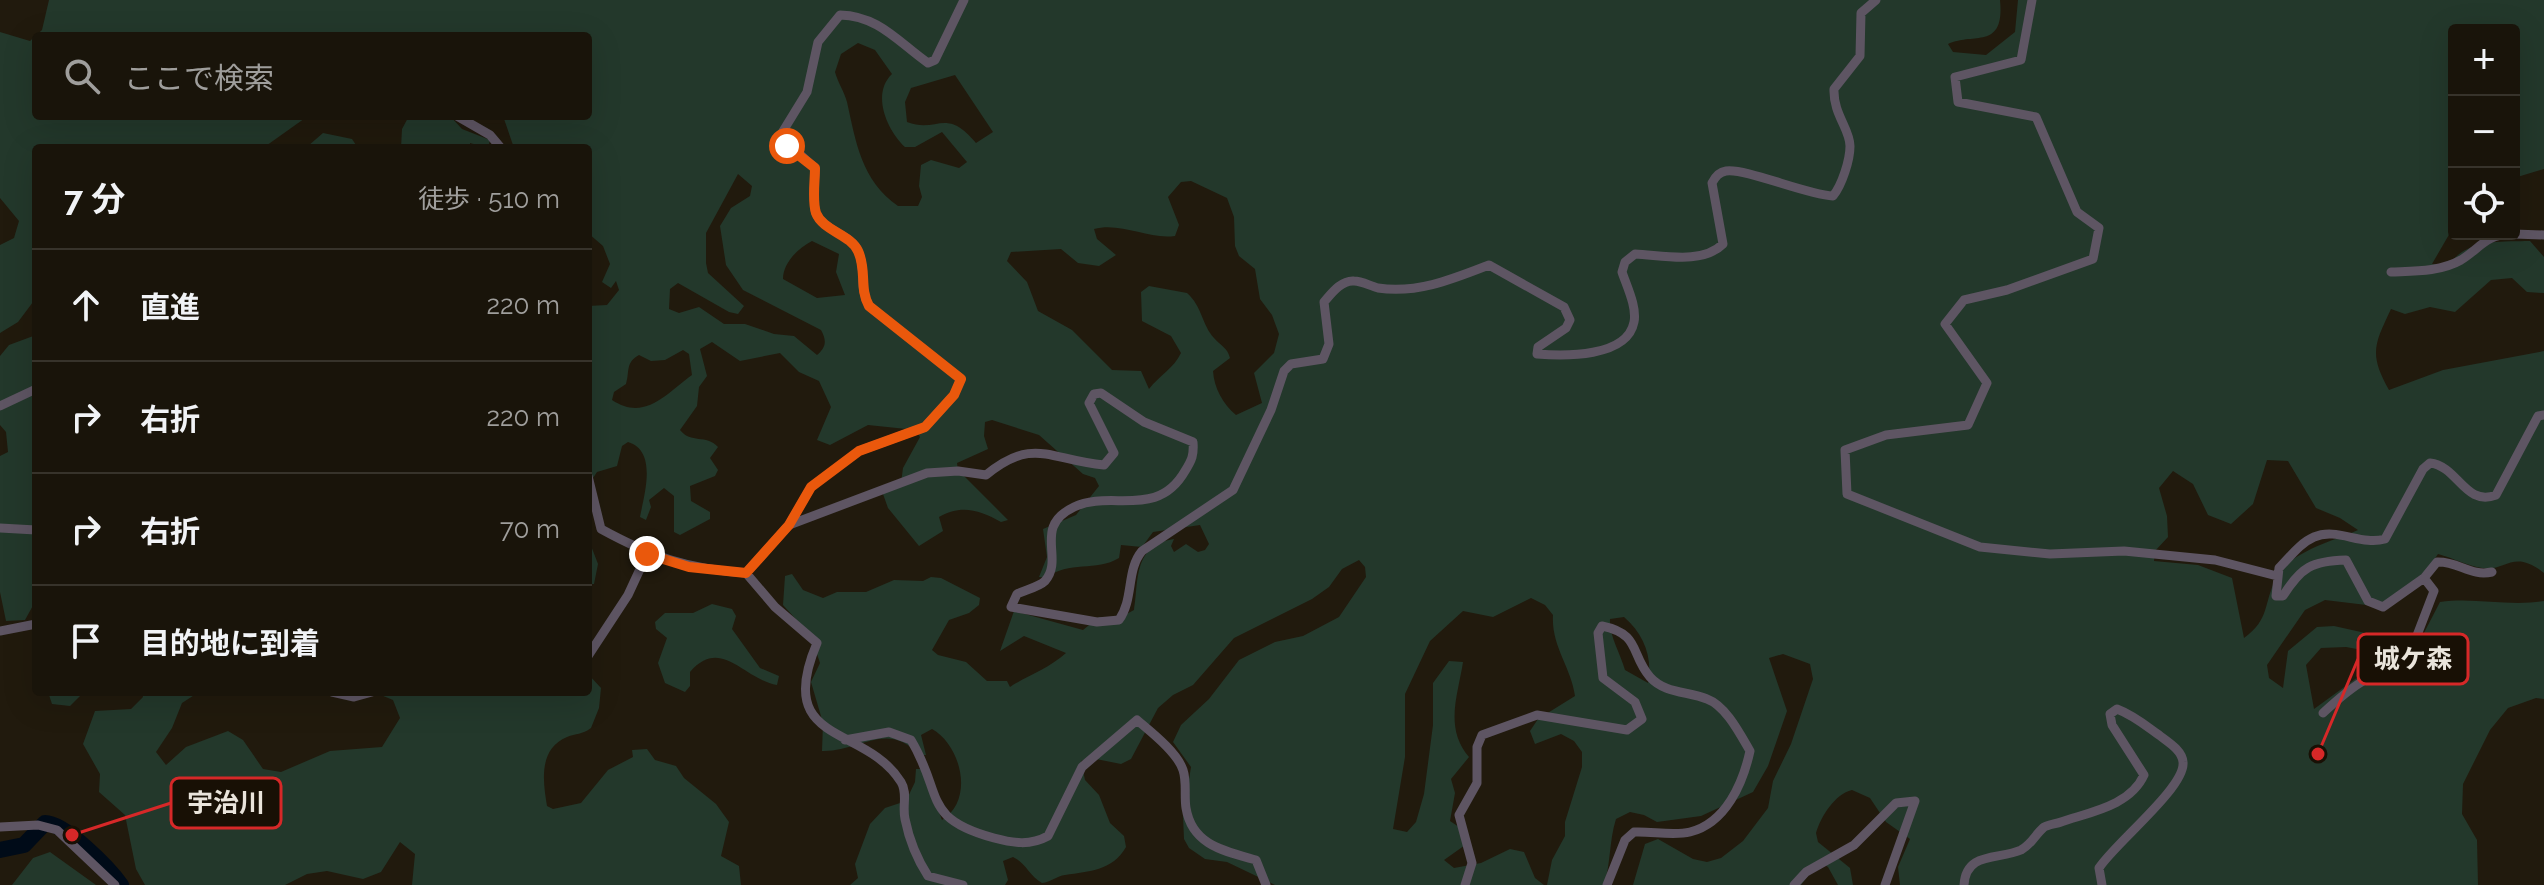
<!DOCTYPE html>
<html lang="ja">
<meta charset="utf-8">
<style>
body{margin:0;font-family:Raleway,"Noto Sans JP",sans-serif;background:#221d13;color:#f1f3f6}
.controls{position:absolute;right:24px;top:24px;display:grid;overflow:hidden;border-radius:8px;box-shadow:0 8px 32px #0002}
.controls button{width:72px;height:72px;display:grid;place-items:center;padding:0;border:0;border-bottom:2px solid #37332b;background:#19140a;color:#f1f3f6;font:40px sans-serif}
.stop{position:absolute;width:24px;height:24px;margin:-18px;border:6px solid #ea580c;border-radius:50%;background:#fff}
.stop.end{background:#ea580c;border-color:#fff;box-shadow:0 2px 8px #0008}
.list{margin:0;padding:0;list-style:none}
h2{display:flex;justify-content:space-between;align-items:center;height:104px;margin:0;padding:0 32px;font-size:34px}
h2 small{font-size:26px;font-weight:400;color:#9f9e9c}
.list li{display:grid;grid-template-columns:52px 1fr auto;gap:24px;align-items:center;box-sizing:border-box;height:112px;padding:0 32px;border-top:2px solid #37332b}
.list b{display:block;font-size:30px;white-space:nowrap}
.list em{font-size:26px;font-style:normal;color:#9f9e9c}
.icon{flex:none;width:44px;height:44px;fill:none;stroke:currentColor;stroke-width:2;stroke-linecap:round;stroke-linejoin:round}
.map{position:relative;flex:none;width:2544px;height:885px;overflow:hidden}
.search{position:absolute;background:#19140a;box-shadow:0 8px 32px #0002;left:32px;top:32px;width:560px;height:88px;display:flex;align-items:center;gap:20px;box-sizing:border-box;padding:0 28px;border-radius:8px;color:#9f9e9c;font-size:30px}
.panel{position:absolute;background:#19140a;box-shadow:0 8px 32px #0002;left:32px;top:144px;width:560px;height:552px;border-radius:8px}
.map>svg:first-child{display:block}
.green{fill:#23382b;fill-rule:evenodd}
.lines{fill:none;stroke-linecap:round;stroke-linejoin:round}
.river{stroke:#000b18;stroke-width:16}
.minor{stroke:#5e5563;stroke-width:9}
.route{stroke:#ea580c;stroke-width:10}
.leader{fill:none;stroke:#d62828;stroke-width:3}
.callout-dot{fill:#d62828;stroke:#181005;stroke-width:3}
.callout{fill:#181005;stroke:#d62828;stroke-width:3}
.callout-label{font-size:26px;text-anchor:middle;font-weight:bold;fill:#e9e4db}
</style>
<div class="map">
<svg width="2544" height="885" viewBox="0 0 2544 885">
<rect width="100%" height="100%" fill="#211a0d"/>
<!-- green -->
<path class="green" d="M49,0H2000C2005,51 1973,32 1948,44L1953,52L1986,55L2015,32L2018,0H2544V169L2514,178V30H2454V226L2432,264L2448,266C2467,238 2500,242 2530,241L2544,257V293L2527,292L2512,278L2491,280L2455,312L2430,307L2405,314L2391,309C2374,345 2369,354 2389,390L2443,370L2544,351V573C2513,548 2506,572 2482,568C2468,566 2453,558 2438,554L2427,570L2383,607L2325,600L2305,610L2267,665L2269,678L2283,688L2288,651L2317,627L2334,626L2397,640L2413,654L2440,602C2475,597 2509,607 2544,601V699L2536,698L2508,708L2490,730L2463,784L2462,814L2477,840L2478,885H1900L1898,867L1910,839L1886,822L1870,798L1852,790C1835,794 1821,816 1816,833L1818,842L1850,868L1853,885H1838L1828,867L1819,861L1801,885H1633L1645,844L1658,839L1693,859L1707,862L1721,858L1743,841L1768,808L1773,781L1791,744L1813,679L1810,664L1783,654L1769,658L1787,711L1768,766L1753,792L1701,816L1657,822L1644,815L1630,812L1616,819C1609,841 1611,863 1604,885H1547L1552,860L1565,836V822L1582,767V752L1574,741L1561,734L1535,744L1530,731L1538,719L1575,696C1571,667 1551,646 1553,615L1545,605L1531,598L1493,617L1463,611L1430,641L1405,694V757L1393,829L1407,832L1416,822L1424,794L1433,725V683L1449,661L1463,662C1458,695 1444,728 1469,757L1451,779L1455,793L1450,821L1462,829L1468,843L1444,860L1454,868L1481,863L1510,849L1524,852L1535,878L1544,885H1275L1227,862L1205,859L1189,848L1184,839L1183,816L1191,767L1173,742L1181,725L1209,699L1239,660L1275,642L1303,636L1339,617L1366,577L1365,567L1359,560L1342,569L1329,587L1312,599L1234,638L1193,685L1173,695L1158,708L1131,759L1121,764L1091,758L1081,761L1085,780L1099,795L1110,823L1124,836L1126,847C1112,871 1090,871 1065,875C1057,876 1051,882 1042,883C1029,876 1026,863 1013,857L1003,861L1008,880L1005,885H850L858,878L855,864L870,824L885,808L906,801L915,782L916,769H923L942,820C975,800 961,745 932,729L921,735L926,755H919C887,720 860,752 822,751L823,723L811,682L820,663L811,636L783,605L785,576L792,574L803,590L823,598L837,592H866L894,580L923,581L931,577L941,578L980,598L979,605L969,613L949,620L932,650L938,655L966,662L987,681H1007L1010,687C1030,674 1048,669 1066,653L1024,636L1000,651L1014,611L1083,630L1099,617H1121L1134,610C1139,583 1132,545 1174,539L1171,546L1174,552L1186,544L1198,552L1205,550L1209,544L1200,525L1153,532L1142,547L1121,545L1119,558C1096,572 1069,560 1046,578L1039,577L1047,557L1043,529L1076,515L1099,486L1095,478L1083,474L1039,435L992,420L985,422L984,436L988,449L957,463L958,470L1008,520L1001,522C980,510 961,504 939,517L943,531L919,546L888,508L883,494L901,483L903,468L920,437L916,430L868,425L830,445L817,440L831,407L819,381L799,372L780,353L740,361L712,342L700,349L707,376L699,387L697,406L680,430C691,444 706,434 718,447L710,458L718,470L715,476L690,486L691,501L710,512V519L680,535L674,532V496L664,488L649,500L651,507L646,520L640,517C644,495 658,451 628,442L622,446L617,466L597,472L593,478L595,499L588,501V306L607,305L619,290L616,281L611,288L602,282L610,264L603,246L588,233V148H514L503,116H588V36H36V116H308L263,148H36V298L18,322L0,333V245L14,238L19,221L0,198V32L30,41L42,30ZM858,43L875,50L892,74C871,94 887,130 905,147H915L942,132L967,162L959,168L931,160L921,165L919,186L922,197L918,206H898C861,180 856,142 847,102C844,91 838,83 835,72L841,54ZM955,75L993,132L976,143C945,106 938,134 907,122L905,102L911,88ZM738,174L752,186L750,196L731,208L720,226L726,265L743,290L821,330C827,341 826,347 817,355L794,336L774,334L745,324H724L699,307L679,313L669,309L670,289L678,283L729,312L738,314L744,306L708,273L706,263V233ZM1191,181L1227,198L1234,217L1235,246L1239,256L1255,269L1260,299L1272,315L1279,334L1274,353L1254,373L1262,403L1236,415C1223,404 1214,388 1213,371L1230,358C1227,347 1221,346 1214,338C1202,325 1202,306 1187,293L1149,286L1141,292L1142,321L1171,336L1181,353C1174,368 1159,376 1149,389L1141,371L1112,370L1072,330L1038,311L1027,282L1007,261L1011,252L1061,249L1078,263L1099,266L1116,255L1097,239L1094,229C1122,222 1149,240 1175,236L1179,225L1168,197L1181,182ZM812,241L839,254L836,272L845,295L817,298L783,279C783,263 798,248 812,241ZM683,350L689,354L692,375C667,393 645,422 612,400L614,392L626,384C630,371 625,363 639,355L651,361L665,360ZM2267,460L2288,461L2316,508L2340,518L2358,530C2333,541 2289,552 2276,578C2263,605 2270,619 2244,638L2232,578L2198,565L2154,561L2155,551L2168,537L2167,516L2159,488L2173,471L2193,484L2208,515L2231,524L2253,504ZM1624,617C1644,634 1653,658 1648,683L1625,670C1620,652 1609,636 1610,619ZM2346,647L2384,654L2380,661L2314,709L2306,665L2321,648Z
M409,116H450L462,129L490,140L488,148L470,143V148H401L402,129Z
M323,133L352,139L358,148H297L308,146Z
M36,335V600L25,620L6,621L0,592V456L8,452L6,432L0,425V356L9,345Z
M588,538L598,564L594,584H588Z
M712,604L732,609L736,616L732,629L760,668L779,676L777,685C743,679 721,636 690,672V686L685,692L665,683L658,663L667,638L656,629L655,622L665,613H693Z
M588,674L601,688L599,708L591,728C582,735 576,733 567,737C538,749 543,782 547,806L553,809L581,803L608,770L633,757L632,750L647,749L655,760L676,766L684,778L716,804L729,822L721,856L739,866L741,885H412L415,854L400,842L381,872L363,879L327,871L307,874L285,885H145L136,869L125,815L99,792L100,774L83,744L95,711L131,709L143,697L142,692H199L182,703L172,728L156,752L166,765L186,747L228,731L243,740L263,769L281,772L330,751L382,747L400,718L393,700L376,693L335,692H588Z
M48,692H84L70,706L52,704Z
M50,852L96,885H12L33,858Z"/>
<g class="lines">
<!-- river -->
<path class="river" d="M0,850L24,845L45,823C65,823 109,868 121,885"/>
<!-- minor -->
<path class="minor" d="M2032,0L2021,60L1955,77L1958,102L2036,117L2077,212L2099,228L2093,259L2007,290L1964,300L1945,324L1987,383L1968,425L1886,435L1845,450L1847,494L1980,547L2050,554L2124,551L2215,560L2277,576
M457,116L490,135L501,148
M2514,234L2544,235
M2391,272C2413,271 2440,272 2461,260C2480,248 2486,235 2510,234
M0,406L36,389
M588,476L601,529C652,557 688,569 746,573L789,525L811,487L859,451L925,427L954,395L961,379L869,306C858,286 867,271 858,251C851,234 823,231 816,213C812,201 815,181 815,168L780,136L807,92L818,42L840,15C879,16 898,42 928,63L935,60L964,0
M789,525L927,473L958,471L986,475C1034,436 1049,460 1104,465L1114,453L1089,403L1094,394L1101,393L1144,422L1193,442C1194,455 1192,460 1185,471C1157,520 1110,489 1074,507C1032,527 1065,558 1045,581C1039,587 1025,590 1017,594L1011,607L1097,622L1119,620C1134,599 1126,570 1142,551L1233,490L1271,410L1284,371L1291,364L1323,359L1329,344L1324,302C1331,294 1341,280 1354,281C1362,281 1370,286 1378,288C1417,294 1453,279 1489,265L1564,307L1570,320L1566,328L1538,347L1537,354C1564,356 1627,358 1634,322C1637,307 1627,287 1622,272L1625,262L1635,254C1662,255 1702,265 1723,244L1712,183C1715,177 1719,172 1726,171C1746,168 1804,194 1833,196C1842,185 1850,160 1850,146C1850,129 1833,114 1834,89L1860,56L1861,13L1876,0
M0,528L36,530
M746,573L775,607L817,643C773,746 865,724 901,782C908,793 902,806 905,819C909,839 917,859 928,876L963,885
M2424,578L2437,562C2458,561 2471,577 2492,572
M0,631L36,624
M588,656L628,595L647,554
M332,692L354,697L372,692
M2323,713C2351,687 2368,674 2406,664L2434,591L2424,578L2383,607L2368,601L2346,560C2312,561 2301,567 2283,596H2276L2279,568C2290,557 2300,543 2314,537C2337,527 2361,546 2385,539L2423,469L2430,463C2458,466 2465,507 2496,495L2538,416L2544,415
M845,740L889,732L911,740C944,795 921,818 994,838C1013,843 1030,846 1048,836L1082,767L1137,720C1151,732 1177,752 1183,770C1187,782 1184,796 1186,808C1192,845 1224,851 1256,860L1266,885
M0,827L38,825L57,830L115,885
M1465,885L1472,863L1459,815L1477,783V747L1482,735L1537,715L1627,730L1642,719L1635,702L1603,678L1598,633L1602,626C1641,634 1630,654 1650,677C1665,694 1688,691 1707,699C1726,706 1740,734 1750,751C1743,783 1726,823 1690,832C1673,836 1651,831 1634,832L1625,840L1607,885
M1794,885L1806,872L1854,845L1896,803L1915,801L1885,885
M1964,885C1966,851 1999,860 2021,850C2032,844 2035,835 2043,828C2046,825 2056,824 2061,822C2090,812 2130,806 2144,775L2112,725L2110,714L2117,709C2133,715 2145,725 2159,735C2168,742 2182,750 2183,762C2186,787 2114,844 2099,868L2102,885"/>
</g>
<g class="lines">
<!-- route -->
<path class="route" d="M647,554L689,567L746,573L789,525L811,487L859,451L925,427L954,395L961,379L869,306C859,288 867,270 858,251C850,234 823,231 816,213C812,201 815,181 815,168L787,146"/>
</g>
<!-- callouts -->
<path class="leader" d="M2318 754L2358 659M72 835L171 803"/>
<g class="callout-dot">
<circle cx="2318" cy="754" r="8"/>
<circle cx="72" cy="835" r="8"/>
</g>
<g class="callout">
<rect x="2358" y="634" width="110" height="50" rx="8"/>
<rect x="171" y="778" width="110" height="50" rx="8"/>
</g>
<g class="callout-label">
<text x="2413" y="668">城ケ森</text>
<text x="226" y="812">宇治川</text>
</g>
</svg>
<div class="controls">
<button>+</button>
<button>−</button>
<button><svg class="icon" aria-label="locate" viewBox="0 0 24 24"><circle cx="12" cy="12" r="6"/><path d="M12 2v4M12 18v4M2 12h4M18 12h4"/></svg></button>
</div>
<div class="stop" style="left:787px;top:146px"></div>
<div class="stop end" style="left:647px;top:554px"></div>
<div class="search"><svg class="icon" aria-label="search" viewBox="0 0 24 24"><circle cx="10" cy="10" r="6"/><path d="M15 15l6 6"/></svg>ここで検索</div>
<section class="panel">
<h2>7 分<small>徒歩 · 510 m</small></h2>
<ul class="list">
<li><svg class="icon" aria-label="ahead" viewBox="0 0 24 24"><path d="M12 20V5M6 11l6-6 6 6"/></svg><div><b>直進</b></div><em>220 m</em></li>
<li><svg class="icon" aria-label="right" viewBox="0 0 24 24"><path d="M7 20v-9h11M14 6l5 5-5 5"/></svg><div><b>右折</b></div><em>220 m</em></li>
<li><svg class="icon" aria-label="right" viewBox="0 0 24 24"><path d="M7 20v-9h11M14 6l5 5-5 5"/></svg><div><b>右折</b></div><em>70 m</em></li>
<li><svg class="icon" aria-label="arrive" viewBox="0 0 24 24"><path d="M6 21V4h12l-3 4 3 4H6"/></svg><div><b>目的地に到着</b></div></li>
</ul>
</section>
</div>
